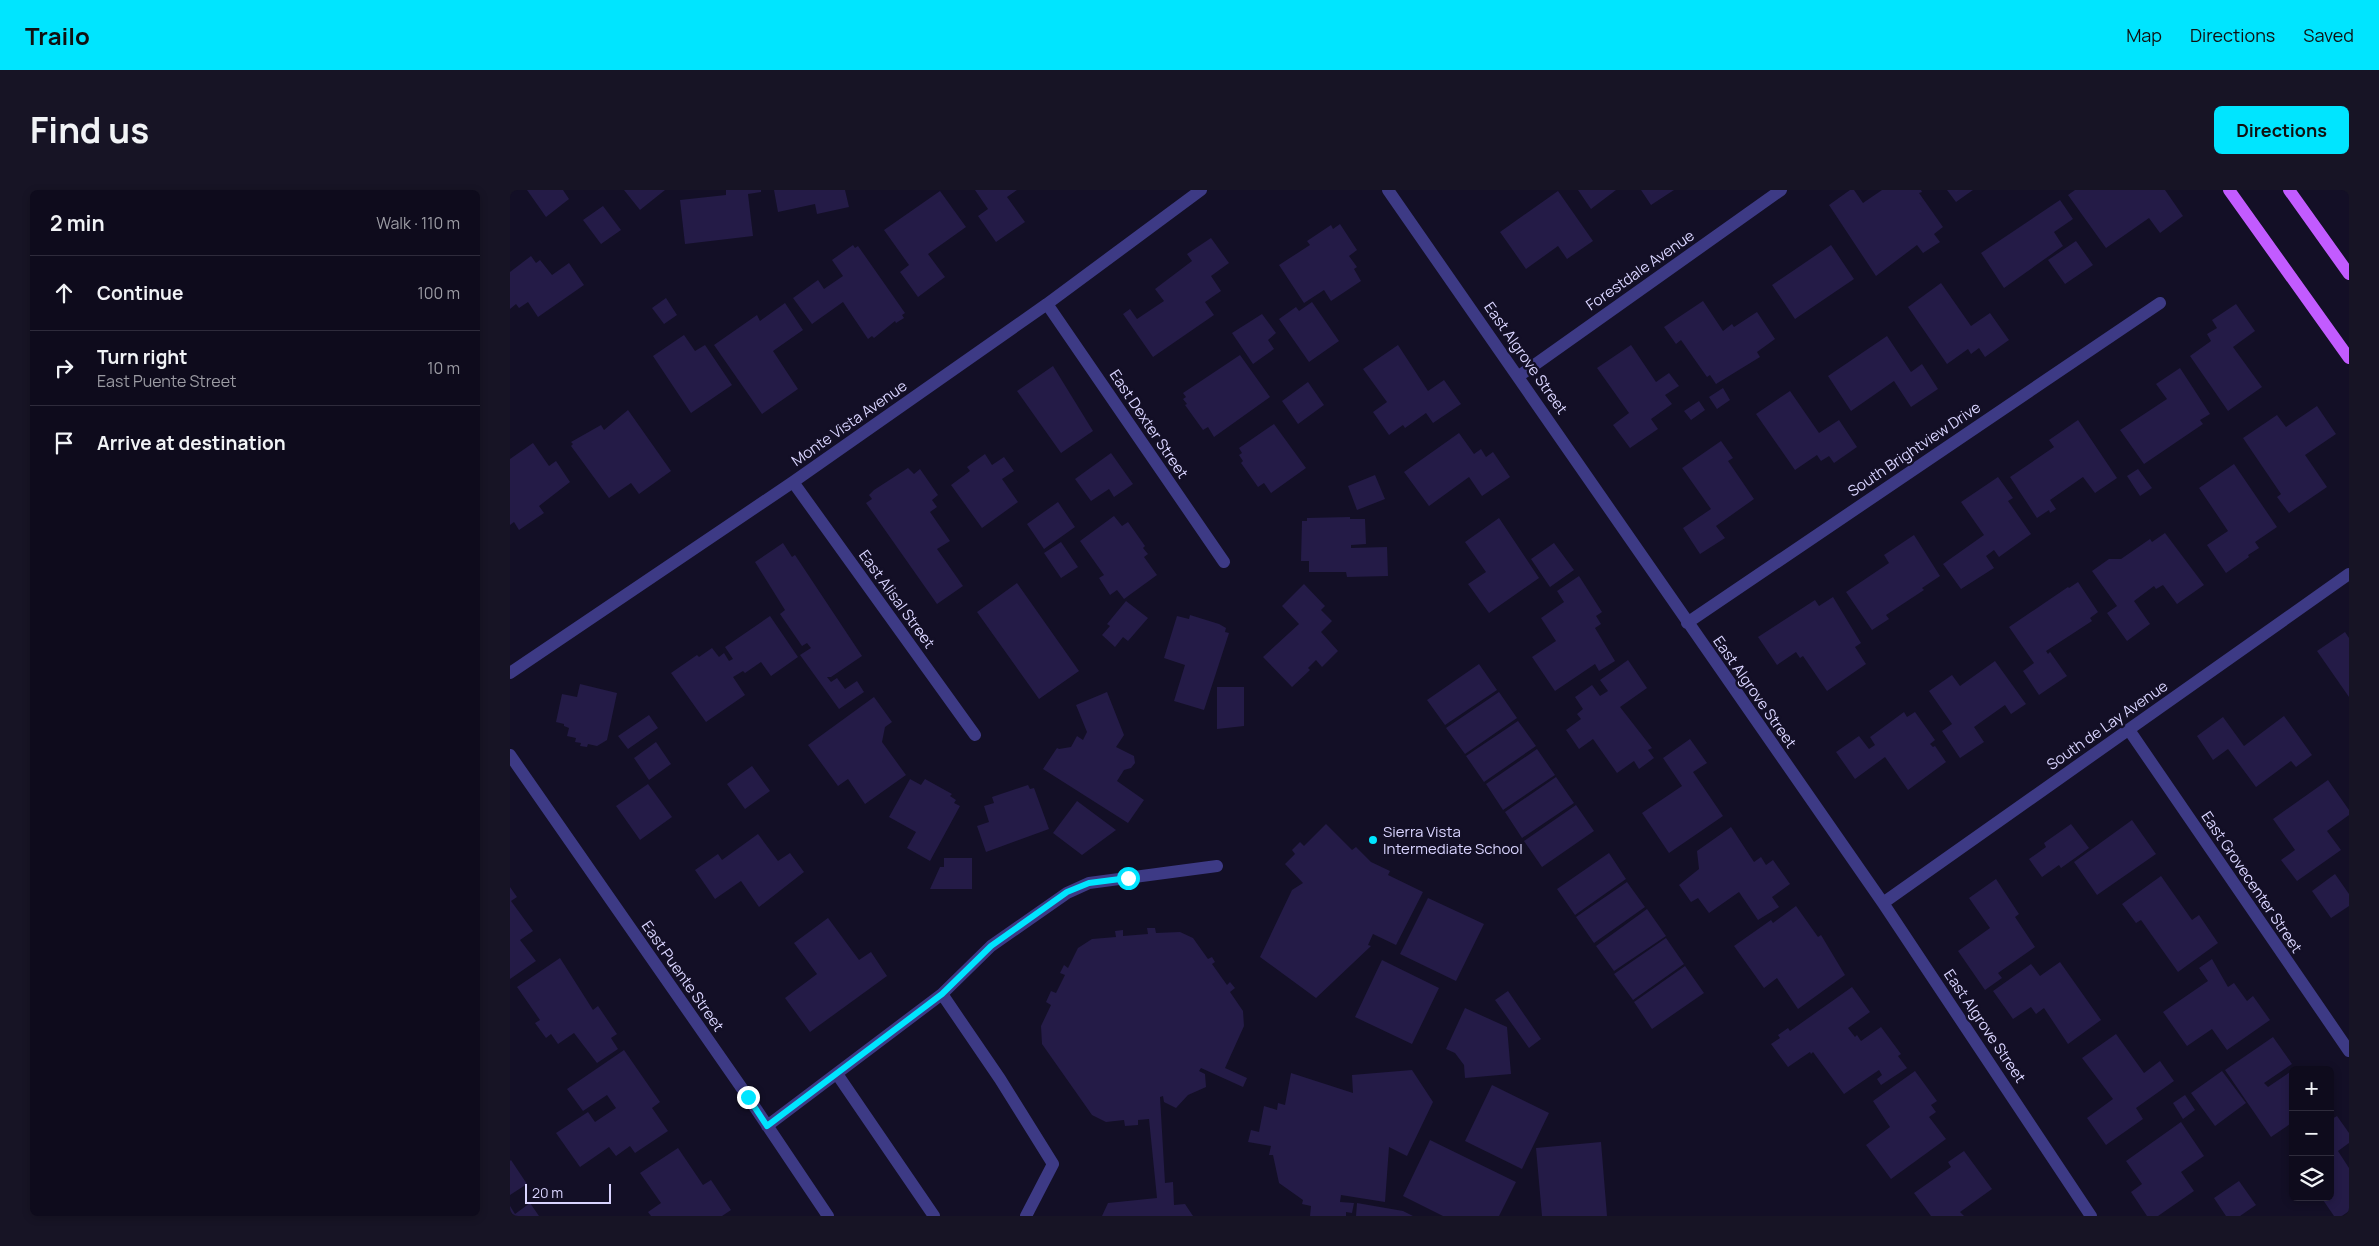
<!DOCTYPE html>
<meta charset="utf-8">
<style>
body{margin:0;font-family:Manrope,sans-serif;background:#171425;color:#f1f3f6}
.controls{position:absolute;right:15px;bottom:15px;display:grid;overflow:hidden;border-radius:8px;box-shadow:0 2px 8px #0003}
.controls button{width:45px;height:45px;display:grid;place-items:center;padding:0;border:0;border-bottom:1px solid #2e2b3b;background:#0e0b1c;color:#f1f3f6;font:25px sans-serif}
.scale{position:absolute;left:15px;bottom:12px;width:86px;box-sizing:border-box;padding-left:5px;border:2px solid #d9d4ff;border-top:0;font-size:14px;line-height:18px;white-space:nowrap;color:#d9d4ff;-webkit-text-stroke:4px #130f26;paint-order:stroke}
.stop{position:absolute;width:15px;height:15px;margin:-11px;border:4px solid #00e5ff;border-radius:50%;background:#fff}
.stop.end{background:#00e5ff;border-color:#fff;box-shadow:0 1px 5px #0008}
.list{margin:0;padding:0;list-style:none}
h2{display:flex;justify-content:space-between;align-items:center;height:65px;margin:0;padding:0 20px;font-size:21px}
h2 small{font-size:16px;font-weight:400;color:#9b9ba3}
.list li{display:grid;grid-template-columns:32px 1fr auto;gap:15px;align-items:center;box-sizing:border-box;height:75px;padding:0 20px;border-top:1px solid #2e2b3b}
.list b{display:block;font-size:19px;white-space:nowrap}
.list p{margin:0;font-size:16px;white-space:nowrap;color:#9b9ba3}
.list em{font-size:16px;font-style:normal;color:#9b9ba3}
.icon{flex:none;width:28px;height:28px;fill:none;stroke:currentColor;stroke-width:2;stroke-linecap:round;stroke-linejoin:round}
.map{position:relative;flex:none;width:1839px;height:1026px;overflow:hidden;border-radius:8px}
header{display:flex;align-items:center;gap:30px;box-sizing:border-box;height:70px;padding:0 25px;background:#00e5ff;color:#111}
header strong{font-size:24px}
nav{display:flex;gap:28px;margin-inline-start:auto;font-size:18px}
.intro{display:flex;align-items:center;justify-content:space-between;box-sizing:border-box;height:120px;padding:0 30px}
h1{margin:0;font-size:35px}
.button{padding:12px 22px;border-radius:8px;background:#00e5ff;color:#111;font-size:18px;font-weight:700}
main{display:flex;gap:30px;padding:0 30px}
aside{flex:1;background:#0e0b1c;border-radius:8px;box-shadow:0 2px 8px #0003}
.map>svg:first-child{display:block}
.building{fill:#241b47}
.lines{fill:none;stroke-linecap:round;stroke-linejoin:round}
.minor{stroke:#3d3a85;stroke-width:12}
.major{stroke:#c25bff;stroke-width:12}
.route{stroke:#00e5ff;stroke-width:6}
.poi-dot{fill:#00e5ff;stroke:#130f26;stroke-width:2}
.labels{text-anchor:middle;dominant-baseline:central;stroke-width:5;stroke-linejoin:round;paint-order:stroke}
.street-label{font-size:15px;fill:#d9d4ff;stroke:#130f26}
.poi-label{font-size:15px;fill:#d9d4ff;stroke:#130f26;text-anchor:start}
</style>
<header>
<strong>Trailo</strong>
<nav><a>Map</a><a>Directions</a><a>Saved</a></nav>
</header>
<div class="intro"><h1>Find us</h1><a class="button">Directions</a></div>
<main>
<aside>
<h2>2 min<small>Walk · 110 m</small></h2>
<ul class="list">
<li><svg class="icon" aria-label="ahead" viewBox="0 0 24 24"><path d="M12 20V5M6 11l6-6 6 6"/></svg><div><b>Continue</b></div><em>100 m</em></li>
<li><svg class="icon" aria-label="right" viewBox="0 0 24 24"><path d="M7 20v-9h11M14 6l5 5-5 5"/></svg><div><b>Turn right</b><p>East Puente Street</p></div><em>10 m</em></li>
<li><svg class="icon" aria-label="arrive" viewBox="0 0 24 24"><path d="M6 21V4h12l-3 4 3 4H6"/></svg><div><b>Arrive at destination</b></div></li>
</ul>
</aside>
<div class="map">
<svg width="1839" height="1026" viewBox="0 0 1839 1026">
<rect width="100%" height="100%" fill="#130f26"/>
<!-- building -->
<path class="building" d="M17,0H53L59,9L36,27Z
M114,0H155L130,20Z
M216,0H251V2L238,4L243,46L175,54L170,10L216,5Z
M264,0H335L339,17L307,24L305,14L268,22Z
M465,0H507L497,7L515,32L486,52L468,26L478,19Z
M1068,0H1106L1081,19Z
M1131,0H1164L1141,15Z
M1340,0H1344L1353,13L1372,0H1411L1412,2L1409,3L1433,37L1424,44L1430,52L1413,63L1407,55L1366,86L1319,15Z
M1437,0H1463L1446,12Z
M1565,0H1655L1673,26L1650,43L1639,28L1596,58L1558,5Z
M430,1L456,37L418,64L435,87L408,107L390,82L399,75L374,40Z
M1048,1L1083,51L1057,69L1048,56L1016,79L990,42Z
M1550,10L1563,29L1544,42L1553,56L1494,98L1471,63Z
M93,16L111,40L91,54L73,30Z
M830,34L847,60L839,66L847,77L844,79L851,91L821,111L814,100L794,113L769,75L800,55L797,51L821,35L823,39Z
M701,48L719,73L701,86L711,101L695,112L704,125L643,167L613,124L620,119L627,129L654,111L645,99L682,71L677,64Z
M1566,51L1583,75L1555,94L1538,70Z
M343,55L345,58L348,56L395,123L392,125L394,128L386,133L385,131L364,148L362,146L358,149L333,112L302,134L283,108L308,90L314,99L333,86L322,70Z
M1321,55L1344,89L1285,129L1262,95Z
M21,66L26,73L30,70L42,85L59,73L74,95L28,127L18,112L9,118L6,114L0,119V82Z
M1431,93L1461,136L1480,123L1499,150L1475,167L1469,158L1461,164L1458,159L1437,174L1398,117Z
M156,108L167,125L154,134L142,118Z
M1193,111L1213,141L1222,134L1224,137L1247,122L1265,149L1247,162L1250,167L1206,194L1200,185L1197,187L1171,150L1166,154L1154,137Z
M802,112L829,151L799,172L769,129L786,117L789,121Z
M275,113L293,140L263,161L288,199L252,224L204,155L247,125L250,131Z
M1726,114L1745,141L1723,157L1752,197L1718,221L1680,166L1701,151L1697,144L1707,138L1702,130Z
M752,124L766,143L758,150L764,159L743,174L722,143Z
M174,145L185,161L195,155L222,195L181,223L143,166Z
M1377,146L1401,182L1412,174L1428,199L1401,217L1384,191L1341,221L1318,186Z
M888,155L918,201L934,190L951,214L923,233L916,223L895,238L893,235L879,245L863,222L877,212L853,179Z
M1121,155L1146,192L1159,183L1169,196L1155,205L1162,214L1141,229L1148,239L1120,258L1103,235L1119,223L1087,178Z
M730,165L760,207L704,247L698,237L693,240L675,215L677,214L673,209L676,207L673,203Z
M543,176L583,241L551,263L507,201Z
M1670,178L1700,224L1690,230L1693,234L1634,274L1610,240L1657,209L1646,194Z
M798,192L814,215L788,234L772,211Z
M1213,198L1220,210L1207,219L1199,207Z
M1280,201L1309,243L1329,230L1347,257L1324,273L1319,266L1311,271L1307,265L1285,280L1246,224Z
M1189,211L1195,220L1181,230L1174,221Z
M1807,216L1826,244L1795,265L1817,297L1779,323L1767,307L1771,304L1733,248L1767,225L1776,237Z
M118,220L161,281L129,304L121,293L99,308L61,256L63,254L61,252L91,235L94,240Z
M1568,230L1607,288L1585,303L1573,287L1540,310L1546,319L1540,323L1539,320L1527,328L1500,287L1544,257L1539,250Z
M764,234L796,278L761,303L754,293L748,297L731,273L733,271L729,265L732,263L729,258Z
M949,243L964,264L971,259L976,267L983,262L1000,287L972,306L959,287L919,316L894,282Z
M1211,251L1223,268L1218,271L1244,309L1206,336L1215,348L1190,364L1173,338L1201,319L1172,278Z
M23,253L39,276L46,271L60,292L29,316L34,323L9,340L4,332L0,335V269Z
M601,263L623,294L604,307L599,299L581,311L565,289Z
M475,264L482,275L494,267L504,281L492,289L508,312L472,338L441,295L460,281L457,277Z
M1724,274L1767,337L1745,352L1749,358L1738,365L1739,367L1716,383L1697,355L1718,341L1689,298Z
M398,278L404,284L410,279L428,305L422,310L427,317L420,322L440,351L427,359L453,396L427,414L356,313L362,309L359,305L364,300Z
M1628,279L1642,298L1630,306L1617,286Z
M865,285L875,309L847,320L838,296Z
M1488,287L1503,308L1498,311L1521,344L1489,367L1484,360L1476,366L1484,378L1451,399L1433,374L1474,345L1451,312Z
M548,312L565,337L534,359L517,334Z
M604,326L612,336L618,332L635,356L633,358L638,364L634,367L647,385L614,409L607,400L600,405L589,388L594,385L570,351Z
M840,327V329H855L856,354L841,355V358L877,357L878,386L837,387L836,382H799V371H791L792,331H797V328Z
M989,328L1029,388L979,423L958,394L976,382L955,352Z
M1655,343L1694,395L1667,414L1653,395L1646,399L1644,396L1624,411L1640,434L1617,451L1597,423L1607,416L1582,381L1599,369H1611L1640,349L1642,352Z
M1404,345L1430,386L1412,398L1414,400L1376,425L1379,429L1362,440L1336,402L1379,373L1374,365Z
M551,352L568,377L551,388L534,363Z
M273,353L282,367L285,365L352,466L321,487H317L321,492L327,488L335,499L347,491L354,502L329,519L290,465L301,458L297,453L292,456L270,424L275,420L245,372Z
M1044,353L1064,380L1040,397L1021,369Z
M1069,386L1092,422L1086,426L1091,434L1085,438L1105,471L1089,481L1085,474L1045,501L1022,467L1046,451L1031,428L1054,412L1047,401Z
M1568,392L1588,422L1580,428L1582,431L1536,461L1538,464L1540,462L1557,486L1529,505L1513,481L1524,473L1499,437L1558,397L1559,398Z
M507,393L569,481L529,509L467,422Z
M794,394L815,416L811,420L822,431L811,442L828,461L812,477L806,470L798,478L800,480L782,497L753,467L789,434L772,416Z
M1323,407L1351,453L1345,457L1356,474L1317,501L1293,466L1290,468L1286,462L1267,475L1248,447L1305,410L1309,416Z
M616,411L638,428L618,451L613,447L605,457L592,445L600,436L597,434Z
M680,425L709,434L716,438L715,442L719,443L694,520L664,511L675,475L654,468L667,426L679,429Z
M260,426L288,467L261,486L251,472L235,483L233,481L223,487L235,505L196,532L161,483L187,465L189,467L202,458L209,467L214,463L219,471L223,469L215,457Z
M1835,442L1839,448V507L1807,461Z
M1118,470L1137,498L1110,517L1142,558L1138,560L1144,568L1129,579L1124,571L1107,583L1083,549L1069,559L1056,540L1071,529L1067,524L1073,519L1065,507L1082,495L1090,506L1098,501L1090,490Z
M1485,471L1516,514L1501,524L1495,515L1464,537L1474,552L1450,568L1432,541L1442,534L1419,501L1442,485L1450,496Z
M969,474L987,500L935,535L917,510Z
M70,494L107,503L97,550L87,556L78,554L77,557L70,556L71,553L65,552L66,548L57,546L59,538L54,536V534L46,532L52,504L67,507Z
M707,497H734V536L707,539Z
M597,502L614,545L606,557L624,566L625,573L621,578L614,580L607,591L634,610L618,633L533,579L547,558L549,559L561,557L567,546L573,550L577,542L566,515Z
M989,502L1007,528L955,564L936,538Z
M364,507L382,532L375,537L372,552L396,585L355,614L338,589L328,596L298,555Z
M1394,522L1397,527L1405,522L1425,550L1420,554L1423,557L1425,556L1436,572L1398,600L1375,567L1345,589L1326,562L1349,546L1359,559L1365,555L1360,547Z
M139,525L148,538L118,559L108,546Z
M1774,526L1802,565L1786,577L1781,571L1746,597L1718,559L1703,570L1687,546L1713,527L1734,556Z
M1008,531L1026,556L974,592L956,566Z
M1180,549L1197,573L1183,582L1213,626L1159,663L1132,623L1172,596L1153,568Z
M146,552L161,574L139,590L124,568Z
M1027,559L1045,585L993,620L976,594Z
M242,576L260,601L235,619L217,594Z
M1046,587L1064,613L1012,648L995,622Z
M400,589L411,595L415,589L442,604L440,606L446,610L444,613L450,616L420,671L397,658L406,642L379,627Z
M1818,590L1839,620V625L1817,641L1831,660L1787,691L1771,670L1785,660L1763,629Z
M138,594L162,627L130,650L106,616Z
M518,595L520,599L524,598L539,639L476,662L467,636L479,632L474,616L484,613L482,607Z
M567,611L606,640L572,665L543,643Z
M1066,615L1084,641L1032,677L1014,651Z
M1622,630L1646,664L1587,705L1564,672Z
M816,634L842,660L846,657L861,672L880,681L878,685L913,702L886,755L863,744L858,755L861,756L806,808L750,767L782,700L793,693L775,674L785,664L782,660L790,652L794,656Z
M1561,634L1579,658L1551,678L1549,675L1532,687L1519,669L1536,657L1534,653Z
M1221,637L1244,672L1251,667L1256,675L1263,670L1280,694L1262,707L1269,717L1248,730L1229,702L1199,723L1188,708L1181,712L1169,695L1189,679L1187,661Z
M248,644L268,671L280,663L294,682L249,717L231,691L205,709L185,680L208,664L212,670Z
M1099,663L1116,689L1065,725L1047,699Z
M434,668H462V699H420L430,677H434Z
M1825,684L1839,704V716L1821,728L1802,701Z
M1651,686L1682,730L1689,725L1708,753L1668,782L1631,730L1626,733L1612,714Z
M1486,689L1509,724L1505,727L1525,757L1488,783L1492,788L1475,800L1448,761L1480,738L1459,708Z
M1117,692L1135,717L1084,753L1066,727Z
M0,697L7,707L1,711L23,741L10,750L26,771L0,789Z
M918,708L974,734L946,791L890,764Z
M1286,716L1308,747L1311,745L1335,785L1288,819L1267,788L1254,798L1224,756L1261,730L1263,733Z
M1137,719L1156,746L1104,781L1086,756Z
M318,728L349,770L361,762L377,786L300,842L275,808L307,784L284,753Z
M637,738H645L646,743L670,742L683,748L698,769L702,767L705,772L702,774L717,795L720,792L725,798L720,802L733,821L734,836L715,878L737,888L733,897L691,878L689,881L695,884L696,897L678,905L666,918L654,912L653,906L650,907L655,993L663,992L664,1015L675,1014L683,1026H592L598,1013L647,1008L639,929L628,930V935L615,936L614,930L596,932L582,925L532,854L531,836L541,815L536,812L541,801L546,803L555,785L550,783L554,775L558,778L568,758L582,749L606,747L605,741L613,740V746L638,744Z
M1156,748L1174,774L1123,810L1104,784Z
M50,768L83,820L88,816L107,844L101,848L108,859L87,873L64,843L48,854L41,844L36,848L25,833L30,830L7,797Z
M1702,769L1718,797L1724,793L1737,811L1743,806L1760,830L1717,860L1702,839L1677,856L1653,822L1698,791L1689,778Z
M872,770L929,798L902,854L845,827Z
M1550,772L1591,830L1558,854L1534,818L1526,824L1521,817L1503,829L1483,801L1521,774L1530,786Z
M1175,776L1194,803L1142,839L1124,812Z
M1342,797L1360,822L1338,838L1345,847L1347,845L1351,851L1371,837L1391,864L1388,866L1397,878L1371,895L1367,889L1372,885L1369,880L1334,904L1303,862L1301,864L1300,862L1278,877L1261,854L1270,848L1268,845L1278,838L1280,841Z
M998,801L1031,849L1019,858L985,810Z
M955,818L997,837L1001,884L955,888L954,875L945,863L936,859Z
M1606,844L1634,883L1650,871L1664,891L1626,918L1633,929L1596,955L1577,928L1603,909L1572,868Z
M1763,847L1782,874L1754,893L1758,897L1783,880V932L1761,947L1715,880Z
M114,860L150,912L142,918L158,941L125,963L120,956L106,966L99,957L70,977L46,943L78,922L85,932L106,918L97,905L73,921L57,899Z
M902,880L923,912L897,966L879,957L875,1012L831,1005L830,1012L844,1013L842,1023L836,1022V1026H800L801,1016L792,1014L793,1010L769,993L763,965H759L761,956L738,952L741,940L749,942L754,916L767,920L768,913L775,915L781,883L843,903L842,885Z
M1405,881L1427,911L1421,915L1426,922L1419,927L1436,949L1381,989L1356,955L1380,937L1363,911Z
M1712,881L1736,913L1705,936L1681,903Z
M982,895L1039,923L1012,979L955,951Z
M1675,905L1685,920L1673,929L1663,913Z
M1827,926L1839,943V953L1828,961L1839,978V1021L1832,1026H1824L1811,1007H1820V930Z
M1671,932L1694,966L1671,982L1684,1001L1648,1026H1637L1621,1002L1632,994L1616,971Z
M920,950L1006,992L989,1026H933L893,1006Z
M1091,952L1097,1026H1032L1026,958Z
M168,958L193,995L201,990L221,1020L212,1026H141L138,1022L151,1013L130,983Z
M1454,961L1482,999L1450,1022L1454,1026H1421L1404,1003L1441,977L1438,972Z
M1,970L17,994L0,1005V971Z
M1729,991L1746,1015L1730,1026H1716L1704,1008Z
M20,1013L29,1026H0V1016L5,1024Z
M847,1013L893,1021L903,1026H846Z"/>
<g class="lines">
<!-- minor -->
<path class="minor" d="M878,0L1373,713L1581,1026
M537,114L714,372
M1009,186L1271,0
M283,292L465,545
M1177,433L1650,113
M0,483L283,292L537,114L691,0
M1619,540L1839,861
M0,565L238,907L318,1026
M1373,713L1839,384
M432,804L481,756L557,703L579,693L707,676
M327,884L424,1026
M257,936L432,804L490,889L543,974L516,1026"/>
<!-- major -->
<path class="major" d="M1719,0L1839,168
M1779,0L1839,84"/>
</g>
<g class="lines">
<!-- route -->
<path class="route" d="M238,907L257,936L432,804L481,756L557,702L579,693L618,688"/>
</g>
<!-- markers -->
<circle class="poi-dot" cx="863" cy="650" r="5"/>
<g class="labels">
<!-- street labels -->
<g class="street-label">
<text transform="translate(1130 80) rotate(-35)">Forestdale Avenue</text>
<text transform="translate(1016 168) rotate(55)">East Algrove Street</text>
<text transform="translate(339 233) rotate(-35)">Monte Vista Avenue</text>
<text transform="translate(639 234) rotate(56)">East Dexter Street</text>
<text transform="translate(1404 259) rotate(-34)">South Brightview Drive</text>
<text transform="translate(387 409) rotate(54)">East Alisal Street</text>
<text transform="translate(1245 502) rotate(55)">East Algrove Street</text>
<text transform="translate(1597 535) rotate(-35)">South de Lay Avenue</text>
<text transform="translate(1742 692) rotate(56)">East Grovecenter Street</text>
<text transform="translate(173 786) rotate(55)">East Puente Street</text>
<text transform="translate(1475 836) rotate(56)">East Algrove Street</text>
</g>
<!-- poi labels -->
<g class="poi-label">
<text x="873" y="641">Sierra Vista<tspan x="873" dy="17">Intermediate School</tspan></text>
</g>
</g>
</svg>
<div class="controls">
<button>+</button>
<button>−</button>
<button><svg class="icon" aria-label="layers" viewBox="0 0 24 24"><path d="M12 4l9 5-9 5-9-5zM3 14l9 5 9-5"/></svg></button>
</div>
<div class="scale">20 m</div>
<div class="stop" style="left:618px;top:688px"></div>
<div class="stop end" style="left:238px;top:907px"></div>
</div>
</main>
